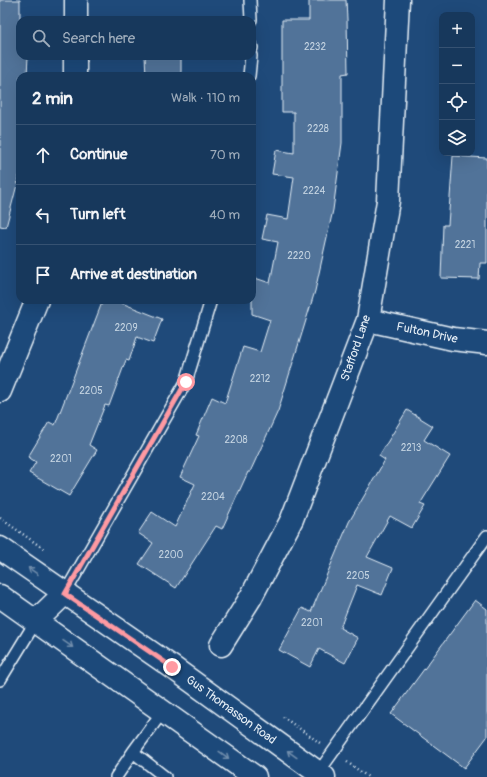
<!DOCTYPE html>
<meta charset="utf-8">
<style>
body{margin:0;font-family:Pangolin,sans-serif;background:#244365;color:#f1f3f6}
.controls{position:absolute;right:12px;top:12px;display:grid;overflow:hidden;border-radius:8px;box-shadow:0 4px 16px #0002}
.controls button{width:36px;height:36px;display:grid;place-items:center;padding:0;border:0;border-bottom:1px solid #365272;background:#17385c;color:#f1f3f6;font:20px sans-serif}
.stop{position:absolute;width:12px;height:12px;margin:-9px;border:3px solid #ff9aa2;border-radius:50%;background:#fff}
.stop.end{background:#ff9aa2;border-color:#fff;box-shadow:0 1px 4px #0008}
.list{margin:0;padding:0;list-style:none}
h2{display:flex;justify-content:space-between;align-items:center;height:52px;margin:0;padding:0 16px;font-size:17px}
h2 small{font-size:13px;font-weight:400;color:#9eacbb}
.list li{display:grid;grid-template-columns:26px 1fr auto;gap:12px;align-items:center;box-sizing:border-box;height:60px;padding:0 16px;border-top:1px solid #365272}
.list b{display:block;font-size:15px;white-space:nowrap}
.list em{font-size:13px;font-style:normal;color:#9eacbb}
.icon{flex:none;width:22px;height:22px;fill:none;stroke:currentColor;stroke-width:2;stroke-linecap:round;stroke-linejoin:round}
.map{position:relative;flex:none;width:487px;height:777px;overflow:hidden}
.search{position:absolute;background:#17385c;box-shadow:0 4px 16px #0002;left:16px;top:16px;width:240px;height:44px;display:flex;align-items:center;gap:10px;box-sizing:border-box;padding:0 14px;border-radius:12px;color:#9eacbb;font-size:15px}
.panel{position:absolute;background:#17385c;box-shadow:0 4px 16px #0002;left:16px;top:72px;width:240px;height:232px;border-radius:12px}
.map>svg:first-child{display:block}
.building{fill:#517399;stroke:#e8f1f8}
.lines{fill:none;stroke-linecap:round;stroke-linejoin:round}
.service-casing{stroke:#e8f1f8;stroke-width:14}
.minor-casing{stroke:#e8f1f8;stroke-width:25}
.secondary-casing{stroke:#e8f1f8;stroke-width:25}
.path{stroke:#e8f1f8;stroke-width:2.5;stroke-dasharray:1 3;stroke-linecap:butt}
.service{stroke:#1f4a7a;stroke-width:11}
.minor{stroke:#1f4a7a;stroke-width:22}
.secondary{stroke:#1f4a7a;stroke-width:22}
.oneway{stroke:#6f8dac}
.route{stroke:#ff9aa2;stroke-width:5}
.labels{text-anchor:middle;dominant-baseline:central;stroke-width:3;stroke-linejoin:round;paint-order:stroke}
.number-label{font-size:10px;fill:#c2d2e0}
.street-label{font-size:12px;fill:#e8f1f8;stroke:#1f4a7a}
</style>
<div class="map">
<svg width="487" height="777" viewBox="0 0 487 777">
<rect width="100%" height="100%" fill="#1f4a7a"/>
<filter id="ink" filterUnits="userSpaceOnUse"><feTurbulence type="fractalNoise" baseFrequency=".025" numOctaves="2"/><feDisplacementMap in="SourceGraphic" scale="8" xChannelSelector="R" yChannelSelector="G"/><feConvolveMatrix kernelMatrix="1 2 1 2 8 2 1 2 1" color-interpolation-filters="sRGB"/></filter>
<g filter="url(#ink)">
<!-- building -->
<path class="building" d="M0,0H20V56H28L27,76H20V173L6,227L0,226Z
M309,0H346L347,19L348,73L342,74V143L333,210L315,291L278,411L250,472H248L222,529L216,526L176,588L139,564L153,543L138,533L152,512L175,527L195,484L180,477L199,436L196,435L212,397L225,403L243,347L260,352L270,320L252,314V277L270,283L278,242L262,239L267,215L288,219L294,177L272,174L276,150L294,153V112H282V20H309Z
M145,56H181V76H146Z
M453,156L487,158V263H480L479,279L441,278L443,225H448Z
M103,300H114L162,319L153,343L137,337L129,361L126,360L109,406L105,405L89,445L97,450L69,496L29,473L36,462L28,457L49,422L55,425Z
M407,410L433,426L424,440L450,456L420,504L425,506L412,528L390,516L367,557L393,568L382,595L357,585L340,628L358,638L345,663L319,649L310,667L279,650L302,608L311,612L349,522L385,460L379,456Z
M475,600L487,609V737L464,768L391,714Z"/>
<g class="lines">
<defs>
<path id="service" d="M250,0L251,20
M252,47V48
M249,76L251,56
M65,593L186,382L211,300
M0,680L36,621
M163,711L133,752L165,777
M318,773L487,536
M116,777L133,752"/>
<path id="minor" d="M76,20V0
M75,76V56
M368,320L453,339L487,343
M0,391L37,300
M221,645L251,597L292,519L368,320L388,201L398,0"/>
<path id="secondary" d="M0,548L172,667L324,777
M0,596L255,777
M36,621L65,593"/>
</defs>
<!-- service casing -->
<use href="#service" class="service-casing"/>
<!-- minor casing -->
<use href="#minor" class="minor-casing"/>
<!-- secondary casing -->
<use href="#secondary" class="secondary-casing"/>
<!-- path -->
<path class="path" d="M0,518L44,549
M283,717L320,743
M347,762L368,777"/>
<!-- service -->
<use href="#service" class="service"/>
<!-- minor -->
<use href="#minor" class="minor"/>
<!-- secondary -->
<use href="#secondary" class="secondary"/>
</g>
<!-- one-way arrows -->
<defs><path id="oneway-shaft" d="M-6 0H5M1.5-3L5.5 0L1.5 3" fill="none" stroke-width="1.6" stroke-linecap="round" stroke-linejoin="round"/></defs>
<g class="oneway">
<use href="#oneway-shaft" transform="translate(33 571) rotate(-145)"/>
<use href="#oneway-shaft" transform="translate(68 644) rotate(35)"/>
<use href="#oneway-shaft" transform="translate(292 754) rotate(-144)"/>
<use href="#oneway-shaft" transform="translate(224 755) rotate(36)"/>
</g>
</g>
<g class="lines" filter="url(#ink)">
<!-- route -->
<path class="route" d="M172,667L65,594L186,382"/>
</g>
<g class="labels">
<!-- number labels -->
<g class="number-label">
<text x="315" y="47">2232</text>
<text x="318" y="129">2228</text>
<text x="314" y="191">2224</text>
<text x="465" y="245">2221</text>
<text x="299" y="256">2220</text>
<text x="126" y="328">2209</text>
<text x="260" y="379">2212</text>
<text x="91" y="391">2205</text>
<text x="236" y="440">2208</text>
<text x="411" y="448">2213</text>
<text x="61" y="459">2201</text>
<text x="213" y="497">2204</text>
<text x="171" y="555">2200</text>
<text x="358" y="576">2205</text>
<text x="312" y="623">2201</text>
</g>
<!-- street labels -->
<g class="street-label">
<text transform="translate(427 333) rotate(12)">Fulton Drive</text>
<text transform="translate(356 348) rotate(-71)">Stafford Lane</text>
<text transform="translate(231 710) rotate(36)">Gus Thomasson Road</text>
</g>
</g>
</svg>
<div class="controls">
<button>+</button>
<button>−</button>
<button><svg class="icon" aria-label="locate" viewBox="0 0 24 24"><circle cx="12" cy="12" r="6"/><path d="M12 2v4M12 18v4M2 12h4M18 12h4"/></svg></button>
<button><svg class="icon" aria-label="layers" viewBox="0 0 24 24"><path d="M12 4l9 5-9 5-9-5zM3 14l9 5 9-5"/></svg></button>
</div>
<div class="stop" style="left:186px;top:382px"></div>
<div class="stop end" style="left:172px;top:667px"></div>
<div class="search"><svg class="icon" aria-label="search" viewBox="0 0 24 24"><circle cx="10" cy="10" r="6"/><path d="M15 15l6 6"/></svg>Search here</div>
<section class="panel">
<h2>2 min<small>Walk · 110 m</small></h2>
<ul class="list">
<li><svg class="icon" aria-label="ahead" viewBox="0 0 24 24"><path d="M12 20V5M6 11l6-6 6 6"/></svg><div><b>Continue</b></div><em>70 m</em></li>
<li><svg class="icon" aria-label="left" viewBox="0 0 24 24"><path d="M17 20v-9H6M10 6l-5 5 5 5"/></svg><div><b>Turn left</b></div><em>40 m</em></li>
<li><svg class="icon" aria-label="arrive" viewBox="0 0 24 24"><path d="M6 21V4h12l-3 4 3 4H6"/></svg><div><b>Arrive at destination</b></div></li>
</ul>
</section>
</div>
